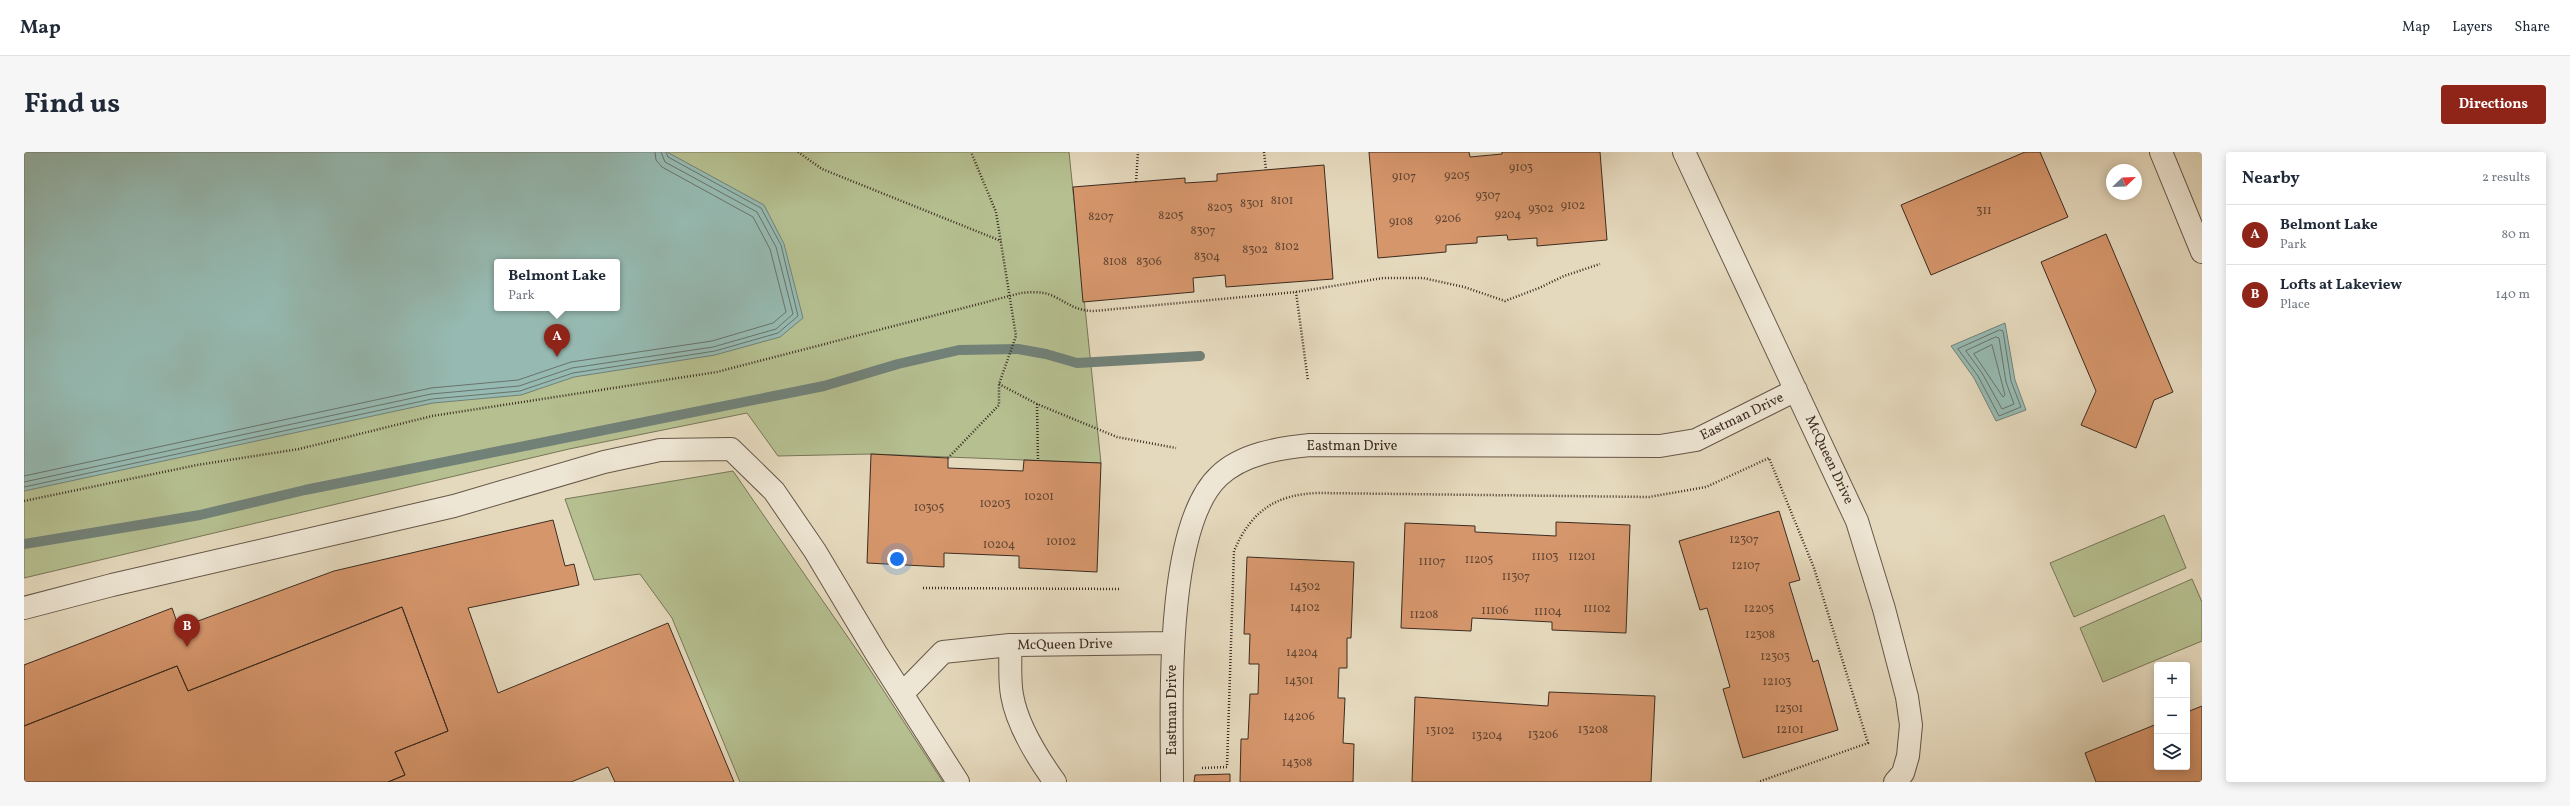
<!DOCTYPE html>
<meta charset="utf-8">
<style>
body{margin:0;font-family:Vollkorn,serif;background:#f6f6f7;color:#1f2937}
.controls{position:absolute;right:12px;bottom:12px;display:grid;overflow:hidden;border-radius:4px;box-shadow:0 2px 10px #0003}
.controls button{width:36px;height:36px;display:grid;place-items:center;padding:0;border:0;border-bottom:1px solid #e0e1e3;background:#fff;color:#1f2937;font:20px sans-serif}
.compass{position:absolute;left:2082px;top:12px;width:36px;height:36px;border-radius:50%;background:#fff;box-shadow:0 2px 10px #0003;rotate:67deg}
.you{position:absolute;left:873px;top:407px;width:14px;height:14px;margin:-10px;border:3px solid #fff;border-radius:50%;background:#1a73e8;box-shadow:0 0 0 6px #1a73e833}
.badge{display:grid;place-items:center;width:26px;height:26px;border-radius:50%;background:#8f2418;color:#fff;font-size:13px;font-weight:700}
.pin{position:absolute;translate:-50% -33px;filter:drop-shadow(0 1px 2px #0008)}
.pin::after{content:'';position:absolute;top:21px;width:14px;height:12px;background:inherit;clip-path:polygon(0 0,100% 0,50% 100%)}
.popup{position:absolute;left:470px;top:107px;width:126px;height:52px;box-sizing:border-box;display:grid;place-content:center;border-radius:4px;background:#fff;filter:drop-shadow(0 1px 3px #0005);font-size:13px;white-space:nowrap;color:#747a83}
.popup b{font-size:15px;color:#1f2937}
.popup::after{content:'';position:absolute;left:50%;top:100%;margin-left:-8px;border:8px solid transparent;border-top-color:#fff}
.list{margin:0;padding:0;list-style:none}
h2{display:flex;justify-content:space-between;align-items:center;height:52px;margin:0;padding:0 16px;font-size:17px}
h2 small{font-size:13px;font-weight:400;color:#747a83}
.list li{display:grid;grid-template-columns:26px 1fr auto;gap:12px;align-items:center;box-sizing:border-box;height:60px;padding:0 16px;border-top:1px solid #e0e1e3}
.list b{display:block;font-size:15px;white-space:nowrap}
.list p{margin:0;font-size:13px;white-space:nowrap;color:#747a83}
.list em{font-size:13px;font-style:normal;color:#747a83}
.icon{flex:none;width:22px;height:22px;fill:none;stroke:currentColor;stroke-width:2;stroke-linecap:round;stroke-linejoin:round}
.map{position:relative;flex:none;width:2178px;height:630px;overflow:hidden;border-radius:4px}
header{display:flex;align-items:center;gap:24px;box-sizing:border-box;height:56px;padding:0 20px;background:#fff;border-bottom:1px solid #e0e1e3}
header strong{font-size:19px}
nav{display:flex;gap:22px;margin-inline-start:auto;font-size:14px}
.intro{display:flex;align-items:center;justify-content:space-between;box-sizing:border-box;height:96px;padding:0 24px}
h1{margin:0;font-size:28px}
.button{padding:10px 18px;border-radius:4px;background:#8f2418;color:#fff;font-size:14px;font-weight:700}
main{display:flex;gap:24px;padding:0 24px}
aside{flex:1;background:#fff;border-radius:4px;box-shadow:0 2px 10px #0003}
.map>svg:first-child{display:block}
.green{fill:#b5bf90;stroke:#787658;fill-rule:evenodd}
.water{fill:#96bab2;stroke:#728178;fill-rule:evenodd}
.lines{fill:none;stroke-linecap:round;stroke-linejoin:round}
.shore{stroke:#69736a;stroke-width:1}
.stream{stroke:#728178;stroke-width:10}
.building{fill:#d6966c;stroke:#3c2c21}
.minor-casing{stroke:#665748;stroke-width:24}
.path{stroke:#3c2c21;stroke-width:2.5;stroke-dasharray:1 2;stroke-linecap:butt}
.minor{stroke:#eee6d4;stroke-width:22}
.labels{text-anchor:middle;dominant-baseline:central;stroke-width:3;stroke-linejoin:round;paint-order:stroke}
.number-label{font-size:12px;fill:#624634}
.street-label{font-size:14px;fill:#3c2c21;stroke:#eee6d4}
</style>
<header>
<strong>Map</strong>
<nav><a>Map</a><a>Layers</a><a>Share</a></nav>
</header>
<div class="intro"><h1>Find us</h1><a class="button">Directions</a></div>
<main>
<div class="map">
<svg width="2178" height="630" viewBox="0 0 2178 630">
<rect width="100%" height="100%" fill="#e5d9bd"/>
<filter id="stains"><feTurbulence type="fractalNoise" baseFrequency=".005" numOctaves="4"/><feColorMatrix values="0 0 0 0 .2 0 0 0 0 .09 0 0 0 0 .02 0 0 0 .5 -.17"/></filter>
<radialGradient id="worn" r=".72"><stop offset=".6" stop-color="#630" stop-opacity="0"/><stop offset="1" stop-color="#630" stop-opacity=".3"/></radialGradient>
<!-- green -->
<path class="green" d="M0,0H1045L1077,311L847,302L754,304L723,261L545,297L0,426ZM473,110H593V156H473Z
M709,319L839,507L919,630H716L648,466L616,422L570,428L541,347Z
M2140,363L2162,416L2050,465L2026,411Z
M2168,427L2178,450V489L2079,530L2056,476Z"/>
<!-- water -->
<path class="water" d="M0,0H643L740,53L760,92L779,166L756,185L691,203L550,225L497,243L409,251L0,339ZM473,110H593V156H473Z
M1981,171L1991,228L2002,258L1972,269L1950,226L1927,194Z"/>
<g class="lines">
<!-- shore -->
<path class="shore" d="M1976,178L1979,179L1987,229L1997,255L1975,264L1954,224L1934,197Z
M1972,185L1975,186L1982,230L1990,252L1978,257L1958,221L1942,199Z
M1968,193L1981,243L1979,245L1950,202Z
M0,324L407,236L494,228L547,210L688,189L749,171L762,160L746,97L729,65L638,15L632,8L631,0
M0,330L407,242L495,234L548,216L689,195L752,177L769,162L752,95L733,60L641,10L637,0
M0,335L408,247L496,239L549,221L691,199L754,181L774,164L757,93L737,56L644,5L642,0"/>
<!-- stream -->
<path class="stream" d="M0,392L176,363L281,338L800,234L874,212L935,198L994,197L1022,202L1053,211L1176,204"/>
</g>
<!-- building -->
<path class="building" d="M1345,0H1445L1446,5L1478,2V0H1576L1583,88L1513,94V86L1484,88L1483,83L1453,85V91L1422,93V100L1354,106Z
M2001,0H2016L2044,65L1907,123L1877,53Z
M1300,13L1309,127L1202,135L1201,123L1169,126L1170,140L1059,150L1049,35L1161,26V31L1193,29V22Z
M2082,82L2149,240L2130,248L2112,296L2057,273L2072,239L2017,110Z
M847,302L924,306V316L999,319L1000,308L1077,311L1073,420L995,416V404L920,401V415L843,411Z
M1755,359L1776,428L1765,431L1789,510L1794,508L1814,578L1719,606L1699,537L1706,535L1683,456L1676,458L1655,389Z
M529,368L541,414L550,412L555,433L444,456L474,541L644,471L710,630H591L584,615L547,630H364L381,623L371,600L424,579L378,455L164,539L153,514L0,574V513L148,456L155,476L310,419Z
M1532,370L1606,373L1602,481L1528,478V470L1448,466L1447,479L1377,476L1381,371L1451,374V380L1532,384Z
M1223,405L1330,410L1327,486H1323V516H1315L1314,546H1321L1319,591L1330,592L1329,630H1216L1217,587H1224L1226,542H1234L1235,512H1225L1226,482H1220Z
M378,455L424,579L371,600L381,623L364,630H0V574L153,514L164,539Z
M1525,540L1631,544L1627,630H1388L1391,545L1524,554Z
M2178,554V630H2072L2061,601L2133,572V615H2163V560Z
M1206,622V630H1170L1171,623Z"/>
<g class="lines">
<defs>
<path id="minor" d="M1660,0L1833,369L1860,457L1883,545L1887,573L1884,604L1879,621L1871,630
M2137,0L2178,100
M0,456L88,433L430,354L580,310L636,298L707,297L750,339L791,399L852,501L934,630
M878,542L919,500L986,493
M1031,630C1013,605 993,573 988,543C985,527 987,509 986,493L1148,491
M1148,630C1148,557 1140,375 1195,324C1218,302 1255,296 1286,293L1636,294L1672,288L1772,238"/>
</defs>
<!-- minor casing -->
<use href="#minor" class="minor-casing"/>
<!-- path -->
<path class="path" d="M774,0L798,17L977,89
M1240,0L1242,18
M1112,30L1114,0
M1272,140L1359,126H1399L1440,135L1481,149L1515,136L1540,124L1576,112
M975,232L1013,252L1093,285L1152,296
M1013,252L1014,309
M924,306L975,253V232L992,184L972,60L947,0
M0,349L173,313L275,297L408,264L693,220L997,141C1007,140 1019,139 1029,144C1044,151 1052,159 1070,159L1272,140L1284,229
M899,436L1097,437
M1178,616L1203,615L1210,399C1227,359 1252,342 1295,341L1625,345L1682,335L1745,306L1790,416L1844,591L1734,630"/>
<!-- minor -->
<use href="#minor" class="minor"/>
</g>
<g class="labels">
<!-- number labels -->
<g class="number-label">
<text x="1497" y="16">9103</text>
<text x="1433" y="24">9205</text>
<text x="1380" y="25">9107</text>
<text x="1464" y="44">9307</text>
<text x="1258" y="49">8101</text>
<text x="1228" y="52">8301</text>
<text x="1549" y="54">9102</text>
<text x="1196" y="56">8203</text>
<text x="1517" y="57">9302</text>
<text x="1960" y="59">311</text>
<text x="1484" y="63">9204</text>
<text x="1147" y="64">8205</text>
<text x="1077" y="65">8207</text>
<text x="1424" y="67">9206</text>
<text x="1377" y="70">9108</text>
<text x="1179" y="79">8307</text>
<text x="1263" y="95">8102</text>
<text x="1231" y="98">8302</text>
<text x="1183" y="105">8304</text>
<text x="1091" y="110">8108</text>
<text x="1125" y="110">8306</text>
<text x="1015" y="345">10201</text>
<text x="971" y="352">10203</text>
<text x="905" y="356">10305</text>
<text x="1720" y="388">12307</text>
<text x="1037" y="390">10102</text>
<text x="975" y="393">10204</text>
<text x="1521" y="405">11103</text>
<text x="1558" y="405">11201</text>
<text x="1455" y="408">11205</text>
<text x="1408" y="410">11107</text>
<text x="1722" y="414">12107</text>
<text x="1492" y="425">11307</text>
<text x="1281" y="435">14302</text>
<text x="1281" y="456">14102</text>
<text x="1573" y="457">11102</text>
<text x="1735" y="457">12205</text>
<text x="1471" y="459">11106</text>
<text x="1524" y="460">11104</text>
<text x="1400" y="463">11208</text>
<text x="1736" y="483">12308</text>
<text x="1278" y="501">14204</text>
<text x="1751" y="505">12303</text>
<text x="1275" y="529">14301</text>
<text x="1753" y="530">12103</text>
<text x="1765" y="557">12301</text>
<text x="1275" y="565">14206</text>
<text x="1569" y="578">13208</text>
<text x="1766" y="578">12101</text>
<text x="1416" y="579">13102</text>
<text x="1519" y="583">13206</text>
<text x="1463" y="584">13204</text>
<text x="1273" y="611">14308</text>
</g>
<!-- street labels -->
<g class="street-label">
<text transform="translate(1718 265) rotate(-26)">Eastman Drive</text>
<text x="1328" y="294">Eastman Drive</text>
<text transform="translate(1805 308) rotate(65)">McQueen Drive</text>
<text transform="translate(1041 493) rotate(-1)">McQueen Drive</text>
<text transform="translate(1148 558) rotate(-90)">Eastman Drive</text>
</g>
</g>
<rect width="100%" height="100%" filter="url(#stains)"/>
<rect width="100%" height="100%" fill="url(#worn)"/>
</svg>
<div class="controls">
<button>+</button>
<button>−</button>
<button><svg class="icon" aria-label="layers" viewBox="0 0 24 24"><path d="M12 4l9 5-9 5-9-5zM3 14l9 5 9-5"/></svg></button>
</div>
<svg class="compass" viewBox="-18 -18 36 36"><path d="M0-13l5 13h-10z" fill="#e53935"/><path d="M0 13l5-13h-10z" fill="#747a83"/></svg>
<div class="you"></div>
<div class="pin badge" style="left:533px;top:205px">A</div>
<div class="popup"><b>Belmont Lake</b>Park</div>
<div class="pin badge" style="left:163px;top:495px">B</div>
</div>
<aside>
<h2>Nearby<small>2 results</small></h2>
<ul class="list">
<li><span class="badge">A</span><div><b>Belmont Lake</b><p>Park</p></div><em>80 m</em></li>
<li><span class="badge">B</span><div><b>Lofts at Lakeview</b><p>Place</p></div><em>140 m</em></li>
</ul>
</aside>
</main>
